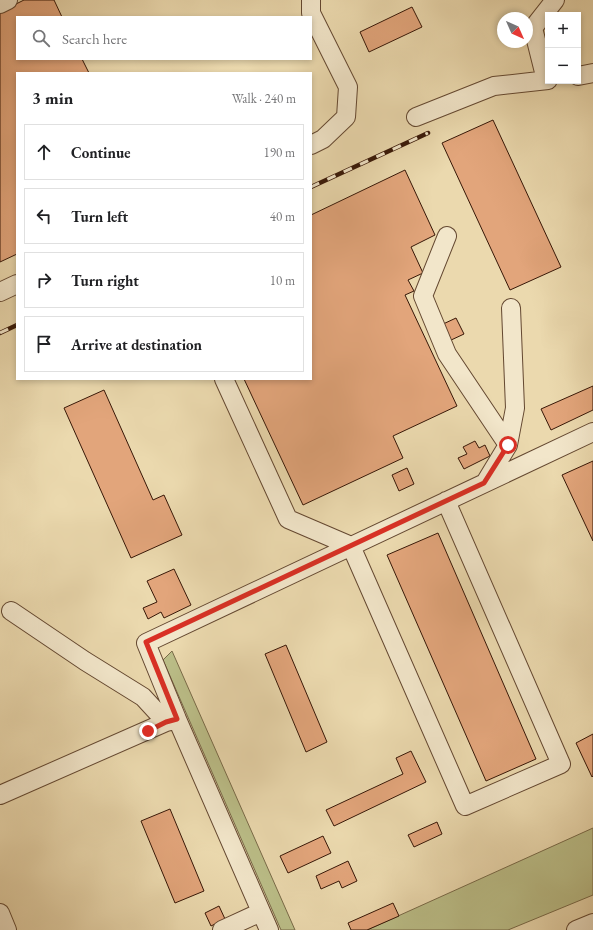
<!DOCTYPE html>
<meta charset="utf-8">
<style>
body{margin:0;font-family:"EB Garamond",serif;background:#f2f2f2;color:#202124}
.controls{position:absolute;right:12px;top:12px;display:grid;overflow:hidden;border-radius:0px;box-shadow:0 2px 6px #0003}
.controls button{width:36px;height:36px;display:grid;place-items:center;padding:0;border:0;border-bottom:1px solid #e0e0e0;background:#fff;color:#202124;font:20px sans-serif}
.compass{position:absolute;left:497px;top:12px;width:36px;height:36px;border-radius:50%;background:#fff;box-shadow:0 2px 6px #0003;rotate:135deg}
.stop{position:absolute;width:12px;height:12px;margin:-9px;border:3px solid #d93025;border-radius:50%;background:#fff}
.stop.end{background:#d93025;border-color:#fff;box-shadow:0 1px 4px #0008}
.list{margin:0;padding:0;list-style:none}
h2{display:flex;justify-content:space-between;align-items:center;height:52px;margin:0;padding:0 16px;font-size:17px}
h2 small{font-size:13px;font-weight:400;color:#757577}
.list li{display:grid;grid-template-columns:26px 1fr auto;gap:12px;align-items:center;box-sizing:border-box;height:56px;margin:0 8px 8px;padding:0 8px;border:1px solid #e0e0e0;border-radius:0px}
.list b{display:block;font-size:15px;white-space:nowrap}
.list em{font-size:13px;font-style:normal;color:#757577}
.icon{flex:none;width:22px;height:22px;fill:none;stroke:currentColor;stroke-width:2;stroke-linecap:round;stroke-linejoin:round}
.map{position:relative;flex:none;width:593px;height:930px;overflow:hidden}
.search{position:absolute;background:#fff;box-shadow:0 2px 6px #0003;left:16px;top:16px;width:296px;height:44px;display:flex;align-items:center;gap:10px;box-sizing:border-box;padding:0 14px;border-radius:0px;color:#757577;font-size:15px}
.panel{position:absolute;background:#fff;box-shadow:0 2px 6px #0003;left:16px;top:72px;width:296px;height:308px;border-radius:0px}
.map>svg:first-child{display:block}
.green{fill:#bbbe88;stroke:#796a48}
.building{fill:#e2a57b;stroke:#371707}
.lines{fill:none;stroke-linecap:round;stroke-linejoin:round}
.minor-casing{stroke:#644831;stroke-width:20}
.minor{stroke:#f2e6ca;stroke-width:18}
.rail-casing{stroke:#371707;stroke-width:4.5}
.rail{stroke:#f2e6ca;stroke-width:3;stroke-dasharray:9;stroke-linecap:butt}
.route{stroke:#d93025;stroke-width:5}
</style>
<div class="map">
<svg width="593" height="930" viewBox="0 0 593 930">
<rect width="100%" height="100%" fill="#ebd9ae"/>
<filter id="stains"><feTurbulence type="fractalNoise" baseFrequency=".005" numOctaves="4"/><feColorMatrix values="0 0 0 0 .2 0 0 0 0 .09 0 0 0 0 .02 0 0 0 .5 -.17"/></filter>
<radialGradient id="worn" r=".72"><stop offset=".6" stop-color="#630" stop-opacity="0"/><stop offset="1" stop-color="#630" stop-opacity=".3"/></radialGradient>
<!-- green -->
<path class="green" d="M172,651L295,930H281L163,660Z
M593,828V895L508,930H367Z"/>
<!-- building -->
<path class="building" d="M24,0H54L62,17H17V59H82L89,73H17V254L0,262V12Z
M412,7L422,27L369,52L360,32Z
M493,120L561,267L510,290L442,143Z
M405,170L435,235L411,247L423,273L408,280L414,291L405,295L457,406L393,436L403,458L303,505L244,379H311V215Z
M456,318L464,334L449,341L441,325Z
M593,386V410L551,430L541,409Z
M104,390L153,500L164,495L182,535L131,558L64,408Z
M475,441L479,448L485,445L490,456L464,469L458,458L467,454L463,447Z
M593,461V541L562,475Z
M407,468L414,484L399,491L392,475Z
M438,533L536,759L486,781L387,555Z
M174,569L191,605L164,618L161,612L148,619L143,608L157,602L147,581Z
M286,645L327,742L306,752L265,654Z
M593,734V776L592,777L576,743Z
M411,751L426,782L334,826L326,810L403,774L396,758Z
M170,809L204,891L175,903L141,821Z
M437,822L442,834L414,847L408,835Z
M323,836L331,853L288,873L280,856Z
M348,861L357,881L342,888L339,881L321,889L316,876Z
M393,903L399,916L367,930H351L348,923Z
M219,906L225,919L211,926L205,913Z"/>
<g class="lines">
<defs>
<path id="minor" d="M0,4L8,0
M578,76L593,73
M546,80L533,28L555,0
M416,117L494,86L548,80
M311,145L323,139L346,117L348,87L311,13V0
M447,236L423,296L447,354L508,445
M0,292L17,284
M224,379L288,519L351,546L465,806L561,764L446,501
M485,483L508,445L515,408L511,308
M11,611L85,661L143,697L166,722
M0,795L166,722L177,719
M0,913L7,930
M222,930L261,912
M269,930L177,719L146,643L593,432
M576,930L593,923"/>
</defs>
<!-- minor casing -->
<use href="#minor" class="minor-casing"/>
<!-- minor -->
<use href="#minor" class="minor"/>
<defs>
<path id="rail" d="M311,187L428,133
M0,333L17,325"/>
</defs>
<!-- rail casing -->
<use href="#rail" class="rail-casing"/>
<!-- rail -->
<use href="#rail" class="rail"/>
</g>
<g class="lines">
<!-- route -->
<path class="route" d="M148,731L166,722L177,719L146,642L484,483L508,445"/>
</g>
<rect width="100%" height="100%" filter="url(#stains)"/>
<rect width="100%" height="100%" fill="url(#worn)"/>
</svg>
<div class="controls">
<button>+</button>
<button>−</button>
</div>
<svg class="compass" viewBox="-18 -18 36 36"><path d="M0-13l5 13h-10z" fill="#e53935"/><path d="M0 13l5-13h-10z" fill="#757577"/></svg>
<div class="stop" style="left:508px;top:445px"></div>
<div class="stop end" style="left:148px;top:731px"></div>
<div class="search"><svg class="icon" aria-label="search" viewBox="0 0 24 24"><circle cx="10" cy="10" r="6"/><path d="M15 15l6 6"/></svg>Search here</div>
<section class="panel">
<h2>3 min<small>Walk · 240 m</small></h2>
<ul class="list">
<li><svg class="icon" aria-label="ahead" viewBox="0 0 24 24"><path d="M12 20V5M6 11l6-6 6 6"/></svg><div><b>Continue</b></div><em>190 m</em></li>
<li><svg class="icon" aria-label="left" viewBox="0 0 24 24"><path d="M17 20v-9H6M10 6l-5 5 5 5"/></svg><div><b>Turn left</b></div><em>40 m</em></li>
<li><svg class="icon" aria-label="right" viewBox="0 0 24 24"><path d="M7 20v-9h11M14 6l5 5-5 5"/></svg><div><b>Turn right</b></div><em>10 m</em></li>
<li><svg class="icon" aria-label="arrive" viewBox="0 0 24 24"><path d="M6 21V4h12l-3 4 3 4H6"/></svg><div><b>Arrive at destination</b></div></li>
</ul>
</section>
</div>
